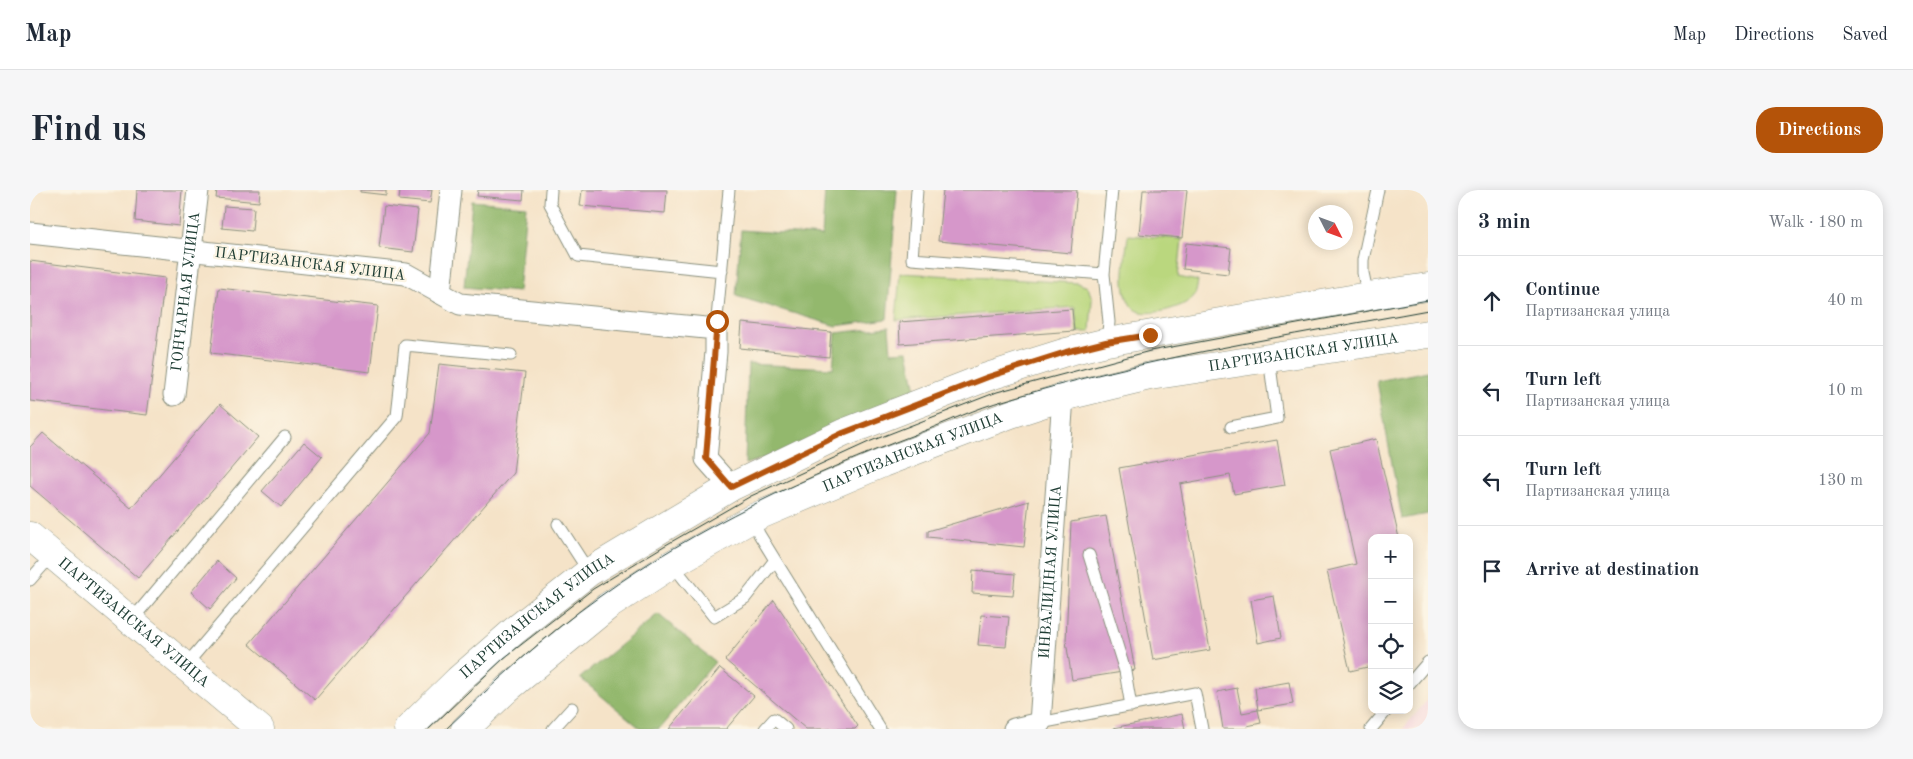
<!DOCTYPE html>
<meta charset="utf-8">
<style>
body{margin:0;font-family:"Old Standard TT",serif;background:#f6f6f7;color:#1f2937}
.controls{position:absolute;right:15px;bottom:15px;display:grid;overflow:hidden;border-radius:10px;box-shadow:0 2px 12px #0003}
.controls button{width:45px;height:45px;display:grid;place-items:center;padding:0;border:0;border-bottom:1px solid #e0e1e3;background:#fff;color:#1f2937;font:25px sans-serif}
.compass{position:absolute;left:1278px;top:15px;width:45px;height:45px;border-radius:50%;background:#fff;box-shadow:0 2px 12px #0003;rotate:132deg}
.stop{position:absolute;width:15px;height:15px;margin:-11px;border:4px solid #b45309;border-radius:50%;background:#fff}
.stop.end{background:#b45309;border-color:#fff;box-shadow:0 1px 5px #0008}
.list{margin:0;padding:0;list-style:none}
h2{display:flex;justify-content:space-between;align-items:center;height:65px;margin:0;padding:0 20px;font-size:21px}
h2 small{font-size:16px;font-weight:400;color:#747a83}
.list li{display:grid;grid-template-columns:32px 1fr auto;gap:15px;align-items:center;box-sizing:border-box;height:90px;padding:0 20px;border-top:1px solid #e0e1e3}
.list b{display:block;font-size:19px;white-space:nowrap}
.list p{margin:0;font-size:16px;white-space:nowrap;color:#747a83}
.list em{font-size:16px;font-style:normal;color:#747a83}
.icon{flex:none;width:28px;height:28px;fill:none;stroke:currentColor;stroke-width:2;stroke-linecap:round;stroke-linejoin:round}
.map{position:relative;flex:none;width:1398px;height:539px;overflow:hidden;border-radius:20px}
header{display:flex;align-items:center;gap:30px;box-sizing:border-box;height:70px;padding:0 25px;background:#fff;border-bottom:1px solid #e0e1e3}
header strong{font-size:24px}
nav{display:flex;gap:28px;margin-inline-start:auto;font-size:18px}
.intro{display:flex;align-items:center;justify-content:space-between;box-sizing:border-box;height:120px;padding:0 30px}
h1{margin:0;font-size:35px}
.button{padding:12px 22px;border-radius:20px;background:#b45309;color:#fff;font-size:18px;font-weight:700}
main{display:flex;gap:30px;padding:0 30px}
aside{flex:1;background:#fff;border-radius:20px;box-shadow:0 2px 12px #0003}
.map>svg:first-child{display:block}
.built{fill:#f4cfdd}
.green{fill:#bad77e;stroke:#6c8a59}
.forest{fill:#93b86d;stroke:#597a50}
.building{fill:#d697ca}
.lines{fill:none;stroke-linecap:round;stroke-linejoin:round}
.lane-casing{stroke:#8a907e;stroke-width:13}
.street-casing{stroke:#8a907e;stroke-width:23}
.secondary-casing{stroke:#8a907e;stroke-width:29}
.lane{stroke:#fff;stroke-width:11}
.street{stroke:#fff;stroke-width:21}
.secondary{stroke:#fff;stroke-width:28}
.tram{stroke:#1f3d34;stroke-width:1}
.route{stroke:#b45309;stroke-width:6}
.labels{text-anchor:middle;dominant-baseline:central;stroke-width:4.5;stroke-linejoin:round;paint-order:stroke}
.street-label{font-size:15px;fill:#1f3d34;stroke:#fcf5e5}
</style>
<header>
<strong>Map</strong>
<nav><a>Map</a><a>Directions</a><a>Saved</a></nav>
</header>
<div class="intro"><h1>Find us</h1><a class="button">Directions</a></div>
<main>
<div class="map">
<svg width="1398" height="539" viewBox="0 0 1398 539">
<rect width="100%" height="100%" fill="#fcf5e5"/>
<filter id="ink" filterUnits="userSpaceOnUse"><feTurbulence type="fractalNoise" baseFrequency=".02" numOctaves="2"/><feDisplacementMap in="SourceGraphic" scale="10" xChannelSelector="R" yChannelSelector="G"/><feConvolveMatrix kernelMatrix="1 2 1 2 8 2 1 2 1" color-interpolation-filters="sRGB"/></filter>
<filter id="wash" filterUnits="userSpaceOnUse"><feTurbulence type="fractalNoise" baseFrequency=".0096" numOctaves="4" result="noise"/><feDisplacementMap in="SourceGraphic" scale="20" xChannelSelector="R" yChannelSelector="G"/><feGaussianBlur stdDeviation="1.12" result="paint"/><feColorMatrix in="noise" values="0 0 0 0 0 0 0 0 0 0 0 0 0 0 0 0 0 1.4 0 .05"/><feComposite in="paint" operator="in"/></filter>
<g filter="url(#wash)">
<rect width="100%" height="100%" fill="#f5e3c8"/>
<!-- built -->
<path class="built" d="M1398,509V539H1373Z"/>
<!-- green -->
<path class="green" d="M1098,45L1152,49L1148,87L1168,91C1167,95 1167,102 1164,106C1156,118 1111,130 1102,117C1088,98 1096,67 1098,45Z
M870,83L1047,93L1058,97L1062,109L1060,142H1047L1045,117L866,130Z"/>
<!-- forest -->
<path class="forest" d="M795,0H867L857,129L806,136L706,106L711,40L792,46Z
M442,11L496,16L488,102L434,97Z
M859,137L861,162L878,161L887,205L793,251L715,274L718,174L803,178L806,143Z
M1398,181V324L1372,329L1347,191Z
M628,424L685,472L629,539H611L550,488Z"/>
<g id="blocks">
<!-- building -->
<path class="building" d="M107,0H152L149,36L105,31Z
M187,0H230L229,12L186,8Z
M330,0H356V5L330,2Z
M370,0H402L400,13L369,10Z
M448,0H494L493,10L447,6Z
M552,0H637L635,23L550,16Z
M913,0H1047L1041,63L908,51Z
M1113,0H1157L1152,48L1109,44Z
M194,16L224,18L222,41L192,38Z
M354,16L388,20L383,62L349,58Z
M1156,53L1201,58L1198,84L1153,79Z
M0,71L135,88L117,225L0,211Z
M189,98L348,116L340,182L181,163Z
M1042,119L1044,141L870,154L869,132Z
M712,133L801,142L799,167L710,158Z
M409,174L495,183L483,283L285,510L219,454L400,243Z
M190,214L228,247L108,388L0,296V257L13,243L101,318Z
M1346,249L1369,348H1342V476L1320,481L1297,381L1326,374L1300,259Z
M1247,250L1255,295L1204,304L1200,285L1150,294L1180,460L1123,470L1089,278Z
M274,252L292,267L251,317L232,301Z
M999,311L994,357L898,347V341Z
M1076,326L1105,480L1042,490L1036,451L1041,332Z
M187,371L206,388L180,419L161,402Z
M943,380L985,384L983,406L942,403Z
M1244,406L1251,448L1228,453L1221,410Z
M744,410L828,536L825,539H776L695,470Z
M951,425L979,427L976,457L948,455Z
M690,478L724,506L696,539H639Z
M1259,492L1263,514L1228,520L1225,498Z
M1207,498L1212,523L1228,520L1231,533L1217,536L1218,539H1193L1187,502Z
M1152,524L1155,539H1083V538Z"/>
</g>
</g>
<g filter="url(#ink)">
<use href="#blocks" fill-opacity="0" stroke="#8a907e" stroke-width="1"/>
<g class="lines">
<defs>
<path id="lane" d="M521,0L520,14L548,66L692,81
M887,0L882,69L1074,84
M1338,106L1333,83V70L1348,0
M686,139L699,0
M1077,152L1079,132L1074,84L1082,0
M1201,237L1247,228L1239,168
M723,328L729,344L745,370L850,539
M528,334L559,382
M1059,365L1095,481L1101,516
M642,374L684,427L715,408L745,370
M0,390L22,365
M101,431L255,247
M155,476L367,226L375,155L481,165
M1379,494L1398,472
M1010,533L1165,503L1172,539
M523,539L542,518
M735,539L744,529L756,539
M1341,539L1357,520"/>
<g id="street">
<path d="M0,43L376,84L430,114L686,139V162L676,269L701,297"/>
<path d="M410,103L421,0"/>
<path id="s1" d="M144,205L168,0"/>
<path id="s2" d="M984,539L1010,533L1033,207"/>
</g>
<g id="secondary">
<path id="s3" d="M0,346L230,539"/>
<path id="s4" d="M378,539L428,490L484,441L559,382L701,297L813,243L957,187L1036,162L1077,152L1338,106L1398,97"/>
<path id="s5" d="M435,539L477,499L578,416L642,374L723,328L853,273L981,224L1033,207L1120,186L1398,144"/>
</g>
</defs>
<!-- lane casing -->
<use href="#lane" class="lane-casing"/>
<!-- street casing -->
<use href="#street" class="street-casing"/>
<!-- secondary casing -->
<use href="#secondary" class="secondary-casing"/>
<!-- lane -->
<use href="#lane" class="lane"/>
<!-- street -->
<use href="#street" class="street"/>
<!-- secondary -->
<use href="#secondary" class="secondary"/>
<!-- tram -->
<path class="tram" d="M399,539L474,468L563,399L634,356L721,306L841,251L967,202L1120,161L1398,110
M416,539C465,492 514,446 569,407C666,337 778,285 889,243C918,232 946,218 976,210C1114,168 1257,146 1398,120"/>
</g>
</g>
<g class="lines" filter="url(#ink)">
<!-- route -->
<path class="route" d="M687,131L676,268L701,297L813,243L958,187L1036,162L1076,152L1120,145"/>
</g>
<g class="labels">
<!-- street labels -->
<g class="street-label">
<text transform="translate(280 75) rotate(7)">ПАРТИЗАНСКАЯ УЛИЦА</text>
<text stroke="none"><textPath href="#s1" startOffset="104">ГОНЧАРНАЯ УЛИЦА</textPath></text>
<text stroke="none"><textPath href="#s5" startOffset="936">ПАРТИЗАНСКАЯ УЛИЦА</textPath></text>
<text stroke="none"><textPath href="#s5" startOffset="531">ПАРТИЗАНСКАЯ УЛИЦА</textPath></text>
<text stroke="none"><textPath href="#s2" startOffset="178">ИНВАЛИДНАЯ УЛИЦА</textPath></text>
<text stroke="none"><textPath href="#s4" startOffset="172">ПАРТИЗАНСКАЯ УЛИЦА</textPath></text>
<text stroke="none"><textPath href="#s3" startOffset="135">ПАРТИЗАНСКАЯ УЛИЦА</textPath></text>
</g>
</g>
</svg>
<div class="controls">
<button>+</button>
<button>−</button>
<button><svg class="icon" aria-label="locate" viewBox="0 0 24 24"><circle cx="12" cy="12" r="6"/><path d="M12 2v4M12 18v4M2 12h4M18 12h4"/></svg></button>
<button><svg class="icon" aria-label="layers" viewBox="0 0 24 24"><path d="M12 4l9 5-9 5-9-5zM3 14l9 5 9-5"/></svg></button>
</div>
<svg class="compass" viewBox="-18 -18 36 36"><path d="M0-13l5 13h-10z" fill="#e53935"/><path d="M0 13l5-13h-10z" fill="#747a83"/></svg>
<div class="stop" style="left:687px;top:131px"></div>
<div class="stop end" style="left:1120px;top:145px"></div>
</div>
<aside>
<h2>3 min<small>Walk · 180 m</small></h2>
<ul class="list">
<li><svg class="icon" aria-label="ahead" viewBox="0 0 24 24"><path d="M12 20V5M6 11l6-6 6 6"/></svg><div><b>Continue</b><p>Партизанская улица</p></div><em>40 m</em></li>
<li><svg class="icon" aria-label="left" viewBox="0 0 24 24"><path d="M17 20v-9H6M10 6l-5 5 5 5"/></svg><div><b>Turn left</b><p>Партизанская улица</p></div><em>10 m</em></li>
<li><svg class="icon" aria-label="left" viewBox="0 0 24 24"><path d="M17 20v-9H6M10 6l-5 5 5 5"/></svg><div><b>Turn left</b><p>Партизанская улица</p></div><em>130 m</em></li>
<li><svg class="icon" aria-label="arrive" viewBox="0 0 24 24"><path d="M6 21V4h12l-3 4 3 4H6"/></svg><div><b>Arrive at destination</b></div></li>
</ul>
</aside>
</main>
